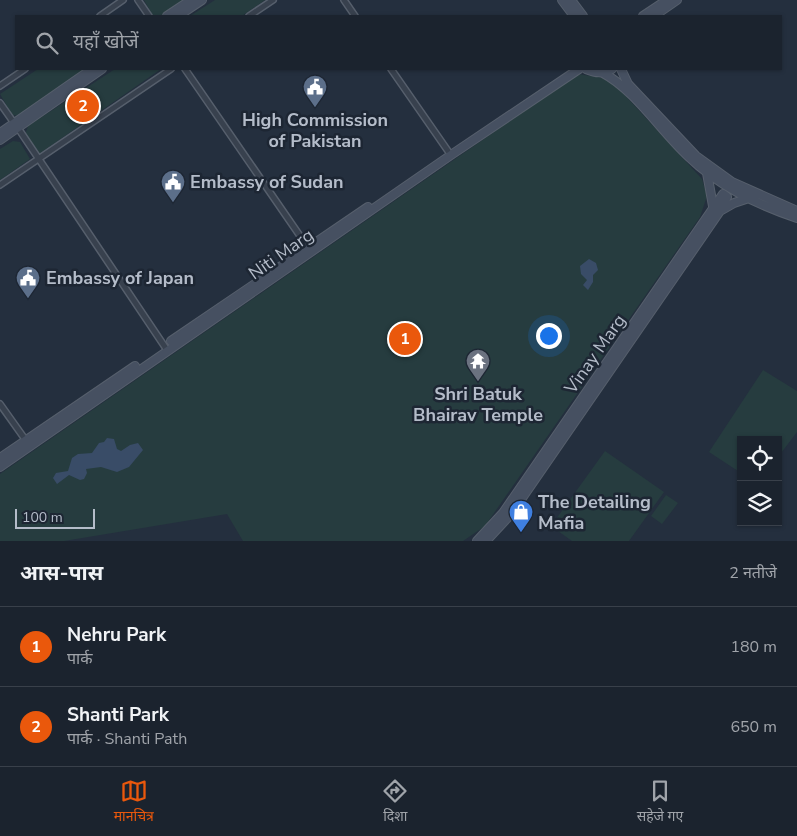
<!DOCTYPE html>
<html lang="hi">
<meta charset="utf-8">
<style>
body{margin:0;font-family:"Nunito Sans","Noto Sans Devanagari",sans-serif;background:#282f3a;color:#f1f3f6}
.controls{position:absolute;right:15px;bottom:15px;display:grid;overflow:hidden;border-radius:0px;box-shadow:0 1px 4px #0004}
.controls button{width:45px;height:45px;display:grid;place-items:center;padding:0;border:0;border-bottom:1px solid #39404a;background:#1b232e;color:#f1f3f6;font:25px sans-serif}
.scale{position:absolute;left:15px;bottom:12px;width:80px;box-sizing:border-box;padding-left:5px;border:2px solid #b4bcc9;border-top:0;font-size:14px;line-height:18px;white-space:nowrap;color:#b4bcc9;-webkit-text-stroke:4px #1d2633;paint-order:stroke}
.you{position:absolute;left:548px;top:335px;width:18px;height:18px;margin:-12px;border:4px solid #fff;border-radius:50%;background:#1a73e8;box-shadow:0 0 0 8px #1a73e833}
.badge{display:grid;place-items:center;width:32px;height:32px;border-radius:50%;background:#ea580c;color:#fff;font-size:16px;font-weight:700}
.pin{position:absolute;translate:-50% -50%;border:2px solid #fff;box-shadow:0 1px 5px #0006}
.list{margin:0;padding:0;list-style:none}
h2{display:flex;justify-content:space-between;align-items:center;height:65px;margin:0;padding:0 20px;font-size:21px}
h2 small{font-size:16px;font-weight:400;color:#a0a4aa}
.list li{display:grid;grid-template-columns:32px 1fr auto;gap:15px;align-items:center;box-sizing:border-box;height:80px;padding:0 20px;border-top:1px solid #39404a}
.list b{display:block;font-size:19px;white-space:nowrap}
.list p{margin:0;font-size:16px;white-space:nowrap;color:#a0a4aa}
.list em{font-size:16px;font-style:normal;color:#a0a4aa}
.icon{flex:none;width:28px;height:28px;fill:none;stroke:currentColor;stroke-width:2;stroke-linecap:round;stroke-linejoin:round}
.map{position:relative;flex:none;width:797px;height:541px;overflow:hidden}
.search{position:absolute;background:#1b232e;box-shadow:0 1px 4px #0004;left:15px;right:15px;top:15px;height:55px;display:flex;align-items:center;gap:12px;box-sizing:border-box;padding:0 18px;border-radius:0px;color:#a0a4aa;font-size:19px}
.sheet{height:225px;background:#1b232e}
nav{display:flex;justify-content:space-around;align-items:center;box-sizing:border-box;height:70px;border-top:1px solid #39404a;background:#1b232e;font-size:14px;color:#a0a4aa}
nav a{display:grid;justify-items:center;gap:2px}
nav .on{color:#ea580c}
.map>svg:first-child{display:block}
.green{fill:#263c3f}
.water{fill:#394c67}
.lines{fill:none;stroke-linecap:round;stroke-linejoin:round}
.street-casing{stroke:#565f6c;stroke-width:8}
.secondary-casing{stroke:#565f6c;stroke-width:10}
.street{stroke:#38414e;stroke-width:5}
.secondary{stroke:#465061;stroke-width:8}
.labels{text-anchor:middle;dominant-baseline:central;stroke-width:5;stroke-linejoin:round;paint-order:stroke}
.poi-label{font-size:18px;font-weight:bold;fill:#b4bcc9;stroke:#1d2633;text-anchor:start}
.street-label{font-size:18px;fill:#b4bcc9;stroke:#1d2633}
</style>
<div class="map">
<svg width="797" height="541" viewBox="0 0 797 541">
<rect width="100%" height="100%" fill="#242f3e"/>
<!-- green -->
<path class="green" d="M144,0H186L164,16H153Z
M215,0H265L242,16H190Z
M38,69H87L20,116L12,115L0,94Z
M115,69H161L39,154L25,135L28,126Z
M578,74L610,79L702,179L707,196L700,217L485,526L463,541H243L227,514L64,541H0V474Z
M13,141L20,142L30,159L0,180V149Z
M763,370L797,391V432L778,457V440H741V473L709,452Z
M605,451L664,492L629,541H572L551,526Z
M666,495L678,503L662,524L651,516Z"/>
<!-- water -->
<path class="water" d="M589,259L596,263L598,270L593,275V282L588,290L583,285L587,280L581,274L580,266Z
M107,438L114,439L117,449L121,451L130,445L138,443L143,450L129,467L117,472L101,467L86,469L87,473L84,479L80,480L69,475L57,484L53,478L56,473L68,471L72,458L78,454L92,453L99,443L104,442Z"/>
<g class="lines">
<defs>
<path id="street" d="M138,0L149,16
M344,0L355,16
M100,16L123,0
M249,16L273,0
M185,69L309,249
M391,69L448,151
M0,86L25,69
M0,103L14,123
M18,128L167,350
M0,185L171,69
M0,404L27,442"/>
<path id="secondary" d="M562,0L574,16
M571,0L583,16
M167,16L191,0
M178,16L202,0
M643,16L667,0
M654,16L677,0
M586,69C596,73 603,74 612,69
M621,69L628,84L696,156L732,182L797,211
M603,73C635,90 661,131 688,156C719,186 756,204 797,218
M0,133L92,69
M0,140L102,69
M707,173L713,206
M171,341L368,207
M0,458L135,366
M0,467L451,155L579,69
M477,541L503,513L723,194L727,197L720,211
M486,541L511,514L720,211L734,203L749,198"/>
</defs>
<!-- street casing -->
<use href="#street" class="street-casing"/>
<!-- secondary casing -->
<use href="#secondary" class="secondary-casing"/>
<!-- street -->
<use href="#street" class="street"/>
<!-- secondary -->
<use href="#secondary" class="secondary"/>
</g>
<!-- icons -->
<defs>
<symbol id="civic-pin" viewBox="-11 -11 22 30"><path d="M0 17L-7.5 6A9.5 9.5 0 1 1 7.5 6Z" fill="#5c6f8a" stroke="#1d2633"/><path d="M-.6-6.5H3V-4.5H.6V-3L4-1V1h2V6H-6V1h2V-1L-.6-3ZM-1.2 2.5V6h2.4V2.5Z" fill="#fff"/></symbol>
<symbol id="temple-pin" viewBox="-11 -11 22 30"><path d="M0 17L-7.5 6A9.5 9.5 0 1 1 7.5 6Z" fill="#6b7280" stroke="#1d2633"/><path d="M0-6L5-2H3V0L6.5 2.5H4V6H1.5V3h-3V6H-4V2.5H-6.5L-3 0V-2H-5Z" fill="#fff"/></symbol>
<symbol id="shop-pin" viewBox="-11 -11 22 30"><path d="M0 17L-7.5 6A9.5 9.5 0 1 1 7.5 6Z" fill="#3f7fe0" stroke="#1d2633"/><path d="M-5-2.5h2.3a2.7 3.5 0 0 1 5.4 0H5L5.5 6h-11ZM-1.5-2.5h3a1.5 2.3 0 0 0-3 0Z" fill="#fff"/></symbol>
</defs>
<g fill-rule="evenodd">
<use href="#civic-pin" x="301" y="73" width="28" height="38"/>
<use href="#civic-pin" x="159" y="168" width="28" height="38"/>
<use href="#civic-pin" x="14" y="264" width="28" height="38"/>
<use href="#temple-pin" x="464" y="347" width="28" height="38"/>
<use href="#shop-pin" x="507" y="498" width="28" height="38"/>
</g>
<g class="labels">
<!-- poi labels -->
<g class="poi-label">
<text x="315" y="120" text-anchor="middle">High Commission<tspan x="315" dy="21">of Pakistan</tspan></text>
<text x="190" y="182">Embassy of Sudan</text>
<text x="46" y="278">Embassy of Japan</text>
<text x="478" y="394" text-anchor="middle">Shri Batuk<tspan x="478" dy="21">Bhairav Temple</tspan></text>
<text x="538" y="502">The Detailing<tspan x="538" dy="21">Mafia</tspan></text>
</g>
<!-- street labels -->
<g class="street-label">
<text transform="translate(281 254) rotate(-35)">Niti Marg</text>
<text transform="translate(595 354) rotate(-55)">Vinay Marg</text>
</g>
</g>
</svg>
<div class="controls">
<button><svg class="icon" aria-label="locate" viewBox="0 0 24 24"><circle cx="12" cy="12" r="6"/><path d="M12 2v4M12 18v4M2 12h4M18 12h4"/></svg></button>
<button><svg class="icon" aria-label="layers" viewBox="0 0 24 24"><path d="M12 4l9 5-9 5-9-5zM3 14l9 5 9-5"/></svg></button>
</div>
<div class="scale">100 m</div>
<div class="you"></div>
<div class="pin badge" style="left:405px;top:339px">1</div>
<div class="pin badge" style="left:83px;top:106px">2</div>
<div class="search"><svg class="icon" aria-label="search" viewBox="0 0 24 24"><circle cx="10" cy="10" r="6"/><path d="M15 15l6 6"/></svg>यहाँ खोजें</div>
</div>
<section class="sheet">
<h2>आस-पास<small>2 नतीजे</small></h2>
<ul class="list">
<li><span class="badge">1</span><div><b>Nehru Park</b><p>पार्क</p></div><em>180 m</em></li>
<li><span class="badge">2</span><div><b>Shanti Park</b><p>पार्क · Shanti Path</p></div><em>650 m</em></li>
</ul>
</section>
<nav>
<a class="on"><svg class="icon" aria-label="map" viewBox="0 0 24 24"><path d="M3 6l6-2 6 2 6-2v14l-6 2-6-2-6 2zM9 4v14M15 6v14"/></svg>मानचित्र</a>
<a><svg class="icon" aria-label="directions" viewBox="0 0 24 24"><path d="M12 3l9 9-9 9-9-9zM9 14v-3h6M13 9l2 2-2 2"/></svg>दिशा</a>
<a><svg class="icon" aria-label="saved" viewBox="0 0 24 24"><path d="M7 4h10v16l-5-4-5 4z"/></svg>सहेजे गए</a>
</nav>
